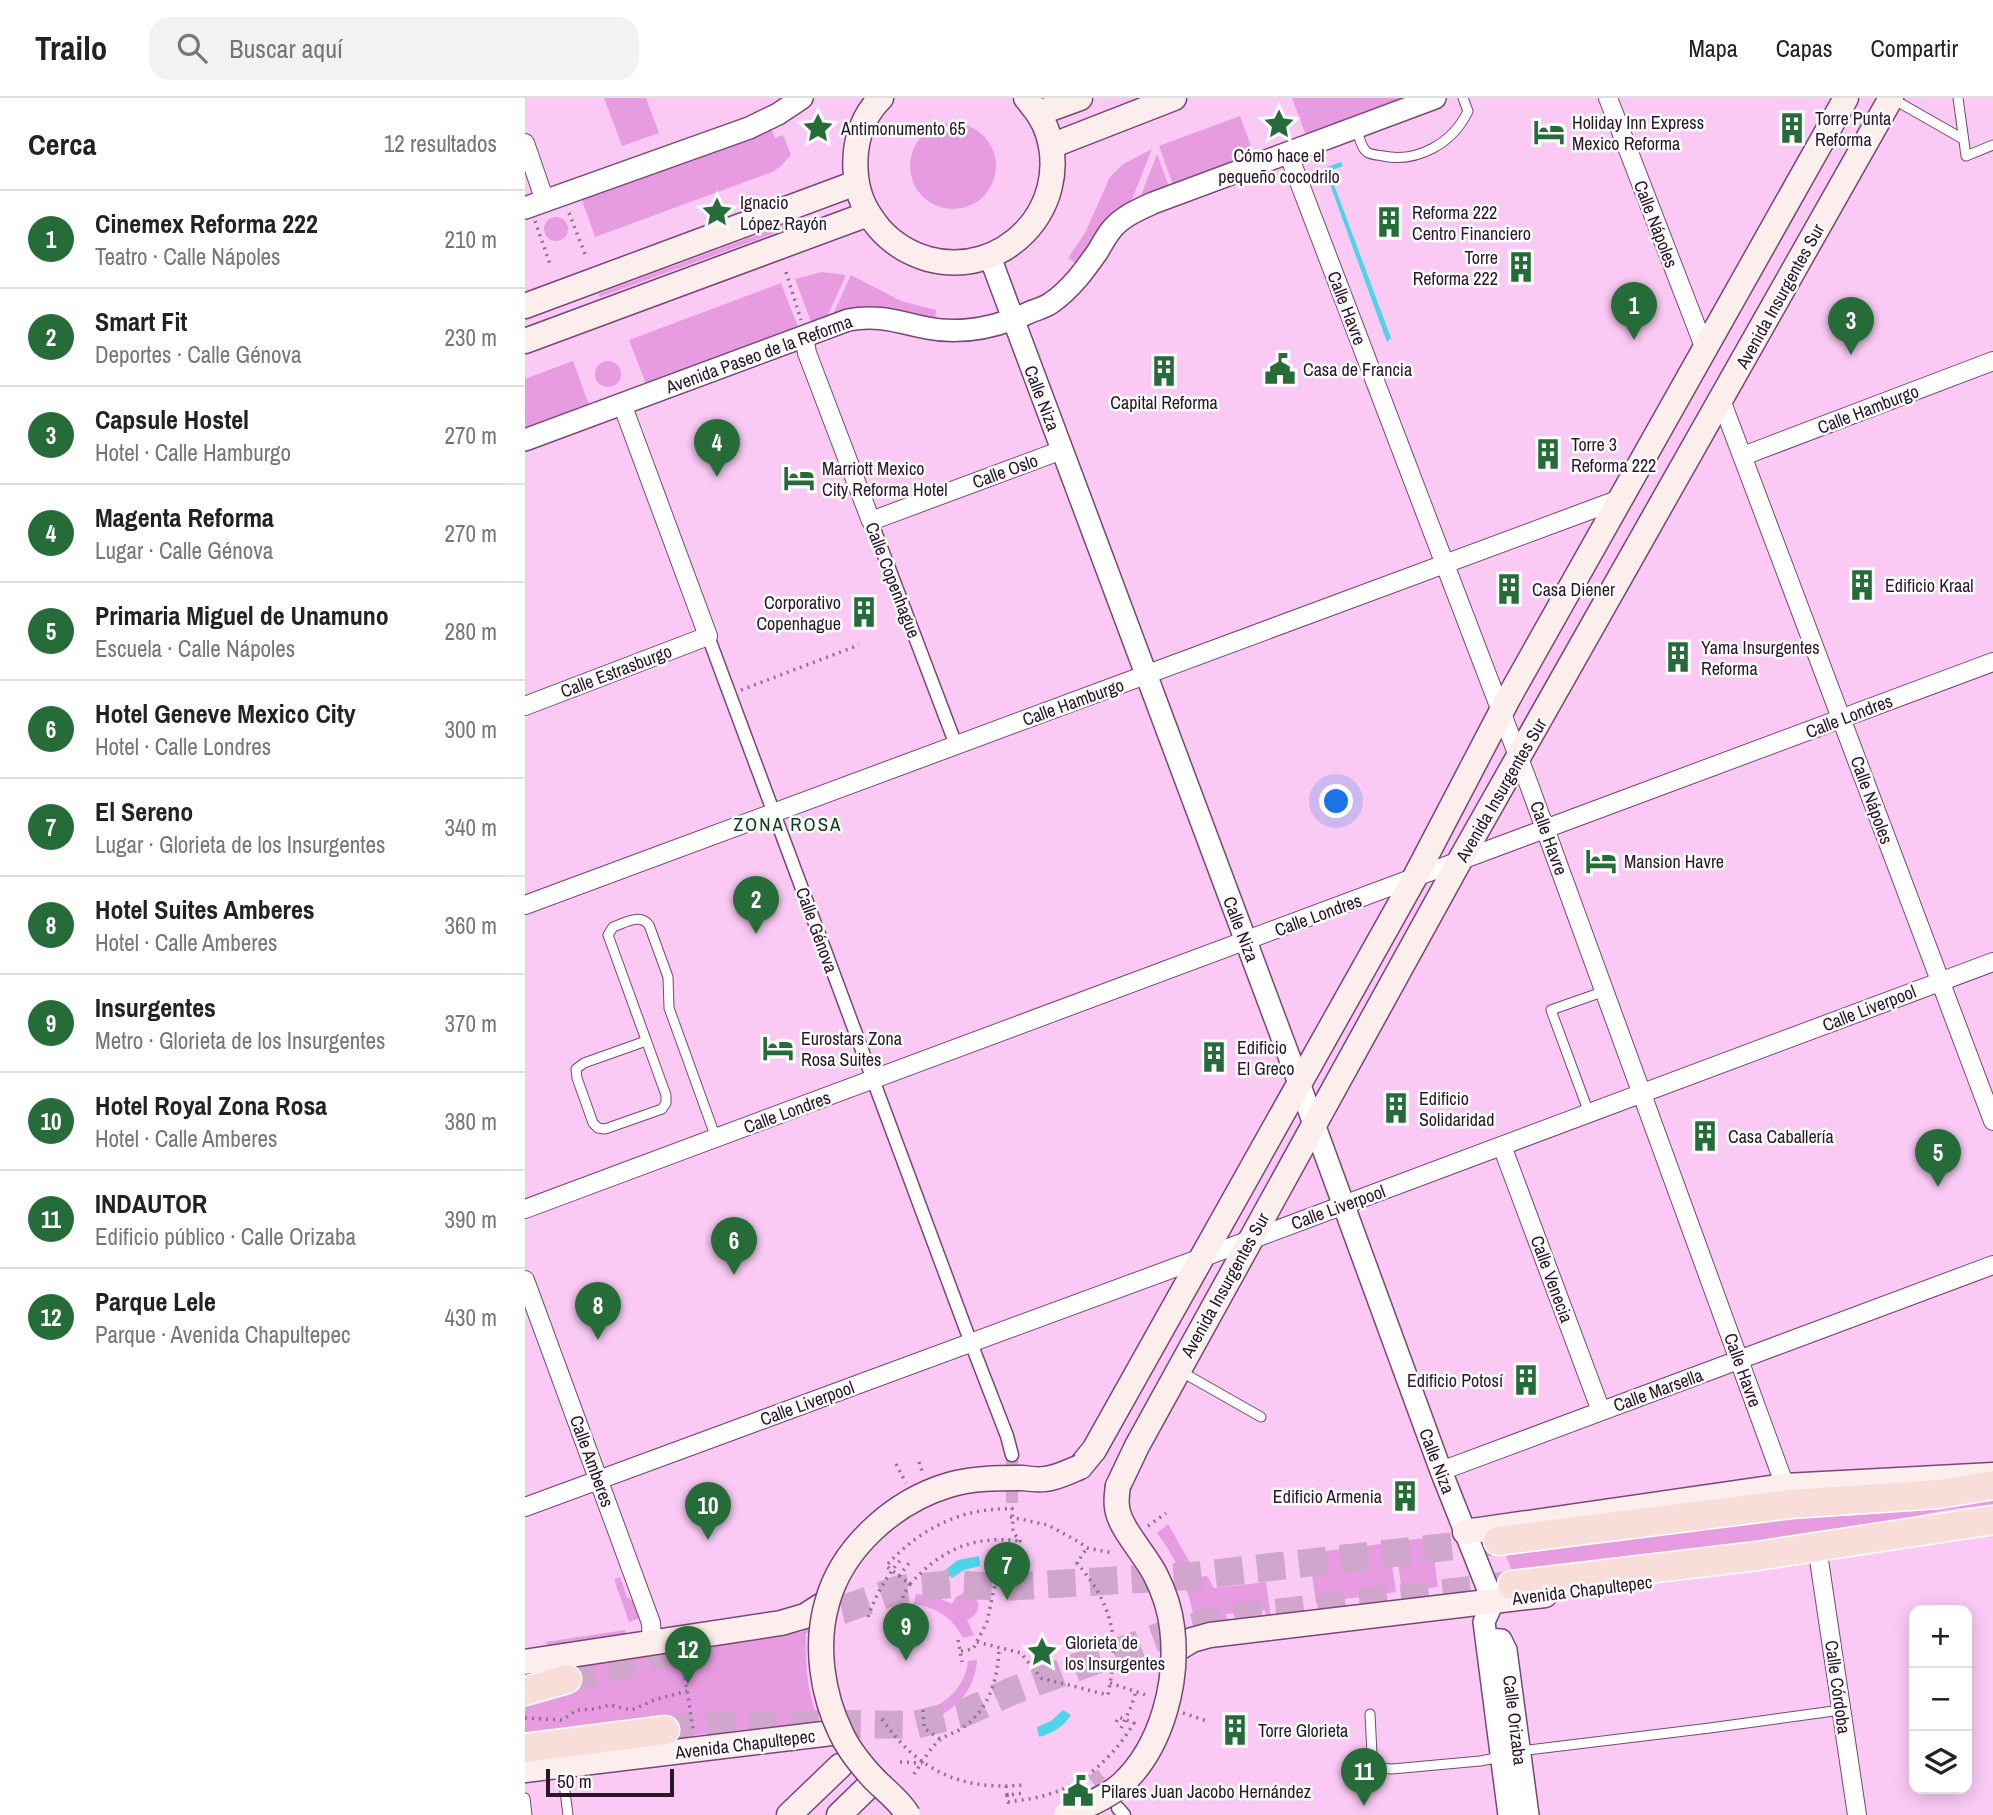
<!DOCTYPE html>
<html lang="es">
<meta charset="utf-8">
<style>
body{margin:0;font-family:"Archivo Narrow",sans-serif;background:#f2f2f2;color:#222}
.controls{position:absolute;right:21px;bottom:21px;display:grid;overflow:hidden;border-radius:14px;box-shadow:0 4px 18px #0003}
.controls button{width:63px;height:63px;display:grid;place-items:center;padding:0;border:0;border-bottom:2px solid #e0e0e0;background:#fff;color:#222;font:35px sans-serif}
.scale{position:absolute;left:21px;bottom:18px;width:128px;box-sizing:border-box;padding-left:7px;border:4px solid #2a1529;border-top:0;font-size:19px;line-height:24px;white-space:nowrap;color:#2a1529;-webkit-text-stroke:5px #fdfdfd;paint-order:stroke}
.you{position:absolute;left:812px;top:704px;width:24px;height:24px;margin:-18px;border:5px solid #fff;border-radius:50%;background:#1a73e8;box-shadow:0 0 0 10px #1a73e833}
.badge{display:grid;place-items:center;width:46px;height:46px;border-radius:50%;background:#256c38;color:#fff;font-size:23px;font-weight:700}
.pin{position:absolute;translate:-50% -58px;filter:drop-shadow(0 2px 4px #0008)}
.pin::after{content:'';position:absolute;top:37px;width:24px;height:21px;background:inherit;clip-path:polygon(0 0,100% 0,50% 100%)}
.list{margin:0;padding:0;list-style:none}
h2{display:flex;justify-content:space-between;align-items:center;height:91px;margin:0;padding:0 28px;font-size:30px}
h2 small{font-size:23px;font-weight:400;color:#767676}
.list li{display:grid;grid-template-columns:46px 1fr auto;gap:21px;align-items:center;box-sizing:border-box;height:98px;padding:0 28px;border-top:2px solid #e0e0e0}
.list b{display:block;font-size:26px;white-space:nowrap}
.list p{margin:0;font-size:23px;white-space:nowrap;color:#767676}
.list em{font-size:23px;font-style:normal;color:#767676}
.icon{flex:none;width:38px;height:38px;fill:none;stroke:currentColor;stroke-width:2;stroke-linecap:round;stroke-linejoin:round}
.map{position:relative;flex:none;width:1468px;height:1717px;overflow:hidden}
header{display:flex;align-items:center;gap:42px;box-sizing:border-box;height:98px;padding:0 35px;background:#fff;border-bottom:2px solid #e0e0e0}
header strong{font-size:33px}
nav{display:flex;gap:38px;margin-inline-start:auto;font-size:24px}
.search{width:490px;height:63px;background:#f2f2f2;display:flex;align-items:center;gap:18px;box-sizing:border-box;padding:0 24px;border-radius:21px;color:#767676;font-size:26px}
main{display:flex}
aside{flex:1;background:#fff}
.map>svg:first-child{display:block}
.green{fill:#e79be1}
.water{fill:#4dd4e9}
.lines{fill:none;stroke-linecap:round;stroke-linejoin:round}
.pedestrian-tunnel{stroke:#d0a6cc;stroke-width:12;stroke-dasharray:12 6;stroke-linecap:butt}
.primary-tunnel{stroke:#d0a6cc;stroke-width:28;stroke-dasharray:28 14;stroke-linecap:butt}
.service-casing{stroke:#794676;stroke-width:11}
.pedestrian-casing{stroke:#794676;stroke-width:15}
.minor-casing{stroke:#794676;stroke-width:20}
.tertiary-casing{stroke:#794676;stroke-width:24}
.secondary-casing{stroke:#794676;stroke-width:27}
.primary-casing{stroke:#fff;stroke-width:31}
.path{stroke:#916f8e;stroke-width:3.5;stroke-dasharray:2 5;stroke-linecap:butt}
.service{stroke:#fff;stroke-width:9}
.pedestrian{stroke:#fff;stroke-width:12}
.minor{stroke:#fff;stroke-width:18}
.tertiary{stroke:#fff;stroke-width:21}
.secondary{stroke:#fceeec;stroke-width:24}
.primary{stroke:#f9ddd9;stroke-width:28}
.secondary-bridge-casing{stroke:#794676;stroke-width:27;stroke-linecap:butt}
.secondary-bridge{stroke:#fceeec;stroke-width:24}
.labels{text-anchor:middle;dominant-baseline:central;stroke-width:5;stroke-linejoin:round;paint-order:stroke}
.poi-label{font-size:18px;fill:#2a1529;stroke:#fdfdfd;text-anchor:start}
.street-label{font-size:18px;fill:#2a1529;stroke:#fdfdfd}
.neighbourhood-label{font-size:19px;letter-spacing:2px;fill:#0f411e;stroke:#fdfdfd}
</style>
<header>
<strong>Trailo</strong>
<div class="search"><svg class="icon" aria-label="search" viewBox="0 0 24 24"><circle cx="10" cy="10" r="6"/><path d="M15 15l6 6"/></svg>Buscar aquí</div>
<nav><a>Mapa</a><a>Capas</a><a>Compartir</a></nav>
</header>
<main>
<aside>
<h2>Cerca<small>12 resultados</small></h2>
<ul class="list">
<li><span class="badge">1</span><div><b>Cinemex Reforma 222</b><p>Teatro · Calle Nápoles</p></div><em>210 m</em></li>
<li><span class="badge">2</span><div><b>Smart Fit</b><p>Deportes · Calle Génova</p></div><em>230 m</em></li>
<li><span class="badge">3</span><div><b>Capsule Hostel</b><p>Hotel · Calle Hamburgo</p></div><em>270 m</em></li>
<li><span class="badge">4</span><div><b>Magenta Reforma</b><p>Lugar · Calle Génova</p></div><em>270 m</em></li>
<li><span class="badge">5</span><div><b>Primaria Miguel de Unamuno</b><p>Escuela · Calle Nápoles</p></div><em>280 m</em></li>
<li><span class="badge">6</span><div><b>Hotel Geneve Mexico City</b><p>Hotel · Calle Londres</p></div><em>300 m</em></li>
<li><span class="badge">7</span><div><b>El Sereno</b><p>Lugar · Glorieta de los Insurgentes</p></div><em>340 m</em></li>
<li><span class="badge">8</span><div><b>Hotel Suites Amberes</b><p>Hotel · Calle Amberes</p></div><em>360 m</em></li>
<li><span class="badge">9</span><div><b>Insurgentes</b><p>Metro · Glorieta de los Insurgentes</p></div><em>370 m</em></li>
<li><span class="badge">10</span><div><b>Hotel Royal Zona Rosa</b><p>Hotel · Calle Amberes</p></div><em>380 m</em></li>
<li><span class="badge">11</span><div><b>INDAUTOR</b><p>Edificio público · Calle Orizaba</p></div><em>390 m</em></li>
<li><span class="badge">12</span><div><b>Parque Lele</b><p>Parque · Avenida Chapultepec</p></div><em>430 m</em></li>
</ul>
</aside>
<div class="map">
<svg width="1468" height="1717" viewBox="0 0 1468 1717">
<rect width="100%" height="100%" fill="#facaf5"/>
<!-- green -->
<path class="green" d="M79,0H121L134,35L97,48Z
M767,0H883L781,38Z
M715,18L729,57L648,87L634,48Z
M385 68a43 43 0 1 1 86 0a43 43 0 1 1-86 0Z
M246,31L250,40L258,37L266,57L256,68L247,74L70,139L56,99Z
M627,51L606,104L577,130L550,165L543,160L560,135L585,79L598,66Z
M632,56L644,89L615,100Z
M19 131a12 12 0 1 1 24 0a12 12 0 1 1-24 0Z
M272,122L274,126L272,127L75,199L73,196Z
M297,174L321,177L302,219L286,224L270,181Z
M326,177L376,203L411,212L410,222C369,214 351,200 308,216Z
M256,185L273,229L121,286L104,242Z
M70 276a13 13 0 1 1 26 0a13 13 0 1 1-26 0Z
M48,263L64,307L0,331V281Z
M1468,1400V1406L1421,1412L1324,1432L989,1478L979,1453L1242,1419Z
M643,1426L673,1479L682,1478L689,1490L741,1484L746,1519L741,1520L740,1512L701,1516L702,1524L672,1536C666,1498 655,1465 632,1435Z
M906,1439L913,1489L877,1494L870,1444Z
M864,1445L871,1494L791,1505L784,1455Z
M95,1479L102,1499L110,1505L115,1520L104,1524L89,1481Z
M439,1495C457,1498 458,1515 442,1522L449,1537L438,1540C428,1520 411,1509 389,1506L391,1496L409,1498L427,1506L431,1499Z
M100,1532L101,1537L22,1549L21,1544Z
M281,1533C280,1565 282,1595 294,1624L142,1640L0,1639V1577Z
M452,1562C450,1590 435,1607 411,1620L408,1610C428,1599 440,1586 443,1563Z"/>
<!-- water -->
<path class="water" d="M816,64L818,68L804,73L866,240L862,244L799,70Z
M454,1458L455,1468L439,1472L427,1480L419,1473L433,1462Z
M538,1612L546,1617C538,1629 528,1635 514,1639L512,1629L526,1623Z"/>
<g class="lines">
<!-- pedestrian-tunnel -->
<path class="pedestrian-tunnel" d="M487,1357V1407
M568,1675L585,1698"/>
<!-- primary-tunnel -->
<path class="primary-tunnel" d="M276,1522L317,1512L375,1491L426,1486L478,1489L667,1478L973,1443
M42,1581L179,1545
M140,1632L197,1627L323,1626L389,1627L439,1615L487,1593L639,1537L699,1521L987,1487"/>
<defs>
<path id="service" d="M1433,0L1441,58L1468,47
M1368,1L1438,41
M831,30C834,37 836,50 842,54C846,57 852,57 858,58C893,65 928,45 943,13L938,0
M121,943L59,965L51,971L52,980L68,1025L73,1030L80,1031L137,1011L141,1005V997L83,837L88,829C100,825 115,815 124,827L143,879L144,910L191,1040
M1064,1015L1026,912L1080,893
M655,1273L736,1319
M845,1616L847,1656L853,1670L867,1671L955,1663L976,1659
M995,1653L1185,1630L1316,1612
M37,1670L43,1717
M0,1700L2,1717"/>
<path id="pedestrian" d="M346,423L431,647
M183,538L446,1245L482,1338L487,1357
M593,1710L599,1717"/>
<path id="minor" d="M1083,0L1180,251
M0,45L20,103
M763,55L1003,684L1260,1388
M279,238L282,255L346,423L537,352
M1196,302L1468,1023
M1218,358L1468,263
M0,608L183,538L97,306
M0,807L1095,401
M977,1048L1076,1313
M0,1111L1468,564
M0,1182L126,1525L127,1545
M916,1373L1468,1167
M0,1409L725,1142L1468,864
M1294,1462L1332,1717"/>
<path id="tertiary" d="M0,110L224,30L253,16L277,0
M465,159L774,985L916,1373L968,1504L959,1524L984,1717
M0,342L323,222C353,216 373,224 402,230C437,237 469,230 501,216C509,212 519,210 526,205C546,191 559,173 573,153C577,146 582,137 587,131C598,118 613,112 628,105L910,0
M961,1541L976,1542L981,1552L1003,1717"/>
<path id="secondary" d="M356,0C335,20 328,50 331,78C333,99 341,114 354,130C367,145 383,155 403,161C478,181 546,111 523,36C519,22 510,11 501,0
M514,15L555,0
M526,48L649,0
M0,208L331,85
M0,243L343,116
M555,1369L569,1352L889,781L984,599L1321,0
M593,1388L612,1348L934,764L1366,0
M940,1434L1260,1388L1468,1377
M649,1553L667,1542L685,1537L1020,1497
M0,1564L256,1525L280,1518L302,1504
M0,1672L315,1634
M264,1717L315,1668
M314,1717L350,1682"/>
<path id="primary" d="M973,1443L1266,1406L1414,1396L1468,1387
M987,1487L1232,1458L1468,1422
M0,1593L42,1581
M0,1650L140,1632"/>
</defs>
<!-- service casing -->
<use href="#service" class="service-casing"/>
<!-- pedestrian casing -->
<use href="#pedestrian" class="pedestrian-casing"/>
<!-- minor casing -->
<use href="#minor" class="minor-casing"/>
<!-- tertiary casing -->
<use href="#tertiary" class="tertiary-casing"/>
<!-- secondary casing -->
<use href="#secondary" class="secondary-casing"/>
<!-- primary casing -->
<use href="#primary" class="primary-casing"/>
<!-- path -->
<path class="path" d="M44,115L60,156
M10,123L26,169
M261,174L276,222
M216,592L334,547
M394,1364L398,1376
M371,1366L381,1385
M485,1419L523,1427L554,1444L562,1450L588,1455
M623,1428L641,1415
M374,1478L384,1465
M385,1486C416,1452 448,1437 495,1443
M378,1507V1497L385,1486L361,1468C394,1431 437,1409 488,1411
M343,1519C351,1496 362,1477 378,1459
M433,1542L437,1564
M452,1544L496,1555L516,1580L583,1597C594,1541 590,1510 552,1465L562,1450
M436,1553L448,1551L462,1524L476,1458L495,1443L488,1434L487,1407
M157,1559L168,1631
M585,1585L621,1597
M398,1612L399,1630L415,1641
M658,1615L682,1623
M0,1620L37,1622L52,1612L69,1611L85,1607L107,1612L129,1602L162,1593
M357,1621C392,1672 436,1693 498,1687
M596,1630L606,1609L611,1593
M375,1664L397,1665
M389,1676C396,1666 407,1647 416,1641C422,1637 429,1635 436,1631C464,1612 473,1582 474,1550
M481,1688L482,1697L499,1695
M482,1697L483,1704C495,1702 509,1701 521,1697C559,1687 589,1658 609,1625L594,1619L590,1626"/>
<!-- service -->
<use href="#service" class="service"/>
<!-- pedestrian -->
<use href="#pedestrian" class="pedestrian"/>
<!-- minor -->
<use href="#minor" class="minor"/>
<!-- tertiary -->
<use href="#tertiary" class="tertiary"/>
<!-- secondary -->
<use href="#secondary" class="secondary"/>
<!-- primary -->
<use href="#primary" class="primary"/>
<defs>
<path id="secondary-bridge" d="M383,1717C375,1703 361,1693 350,1682C337,1668 324,1653 316,1635C297,1596 290,1547 302,1505C317,1449 370,1403 424,1387C447,1380 474,1380 498,1380C505,1381 513,1382 520,1381C532,1380 543,1374 555,1369
M541,1717C559,1708 582,1700 597,1686C637,1649 654,1583 647,1529C645,1512 639,1494 631,1478C621,1457 594,1430 592,1409C591,1402 592,1394 593,1388"/>
</defs>
<!-- secondary-bridge casing -->
<use href="#secondary-bridge" class="secondary-bridge-casing"/>
<!-- secondary-bridge -->
<use href="#secondary-bridge" class="secondary-bridge"/>
</g>
<!-- icons -->
<defs>
<symbol id="sight-bare" viewBox="-9 -9 18 18"><path d="M0-6L1.8-2.2L6-1.7L2.9 1.2L3.7 5.4L0 3.3L-3.7 5.4L-2.9 1.2L-6-1.7L-1.8-2.2Z" fill="#256c38" stroke="#fdfdfd" stroke-width="2.5" paint-order="stroke"/></symbol>
<symbol id="building-bare" viewBox="-9 -9 18 18"><path d="M-4-6H4V6H1V3H-1V6H-4ZM-2.5-4.3h1.7v1.8h-1.7ZM.8-4.3h1.7v1.8H.8ZM-2.5-1h1.7V.8h-1.7ZM.8-1h1.7V.8H.8Z" fill="#256c38" stroke="#fdfdfd" stroke-width="2.5" paint-order="stroke"/></symbol>
<symbol id="hotel-bare" viewBox="-9 -9 18 18"><path d="M-6-4.5h1.5V1H6V5H4.5V3h-9V5H-6ZM-4 0a1.8 1.8 0 1 1 3.6 0ZM.5 0V-2.5h3Q6-2.5 6 0Z" fill="#256c38" stroke="#fdfdfd" stroke-width="2.5" paint-order="stroke"/></symbol>
<symbol id="civic-bare" viewBox="-9 -9 18 18"><path d="M-.6-6.5H3V-4.5H.6V-3L4-1V1h2V6H-6V1h2V-1L-.6-3ZM-1.2 2.5V6h2.4V2.5Z" fill="#256c38" stroke="#fdfdfd" stroke-width="2.5" paint-order="stroke"/></symbol>
</defs>
<g fill-rule="evenodd">
<use href="#sight-bare" x="732" y="4" width="44" height="44"/>
<use href="#sight-bare" x="271" y="8" width="44" height="44"/>
<use href="#building-bare" x="1245" y="8" width="44" height="44"/>
<use href="#hotel-bare" x="1002" y="12" width="44" height="44"/>
<use href="#sight-bare" x="170" y="92" width="44" height="44"/>
<use href="#building-bare" x="842" y="102" width="44" height="44"/>
<use href="#building-bare" x="974" y="147" width="44" height="44"/>
<use href="#civic-bare" x="733" y="249" width="44" height="44"/>
<use href="#building-bare" x="617" y="251" width="44" height="44"/>
<use href="#building-bare" x="1001" y="334" width="44" height="44"/>
<use href="#hotel-bare" x="252" y="358" width="44" height="44"/>
<use href="#building-bare" x="1315" y="465" width="44" height="44"/>
<use href="#building-bare" x="962" y="469" width="44" height="44"/>
<use href="#building-bare" x="317" y="492" width="44" height="44"/>
<use href="#building-bare" x="1131" y="537" width="44" height="44"/>
<use href="#hotel-bare" x="1054" y="741" width="44" height="44"/>
<use href="#hotel-bare" x="231" y="928" width="44" height="44"/>
<use href="#building-bare" x="667" y="937" width="44" height="44"/>
<use href="#building-bare" x="849" y="988" width="44" height="44"/>
<use href="#building-bare" x="1158" y="1016" width="44" height="44"/>
<use href="#building-bare" x="979" y="1260" width="44" height="44"/>
<use href="#building-bare" x="858" y="1376" width="44" height="44"/>
<use href="#sight-bare" x="495" y="1532" width="44" height="44"/>
<use href="#building-bare" x="688" y="1610" width="44" height="44"/>
<use href="#civic-bare" x="531" y="1671" width="44" height="44"/>
</g>
<g class="labels">
<!-- poi labels -->
<g class="poi-label">
<text x="1290" y="20">Torre Punta<tspan x="1290" dy="21">Reforma</tspan></text>
<text x="1047" y="24">Holiday Inn Express<tspan x="1047" dy="21">Mexico Reforma</tspan></text>
<text x="316" y="30">Antimonumento 65</text>
<text x="754" y="57" text-anchor="middle">Cómo hace el<tspan x="754" dy="21">pequeño cocodrilo</tspan></text>
<text x="215" y="104">Ignacio<tspan x="215" dy="21">López Rayón</tspan></text>
<text x="887" y="114">Reforma 222<tspan x="887" dy="21">Centro Financiero</tspan></text>
<text x="973" y="159" text-anchor="end">Torre<tspan x="973" dy="21">Reforma 222</tspan></text>
<text x="778" y="271">Casa de Francia</text>
<text x="639" y="304" text-anchor="middle">Capital Reforma</text>
<text x="1046" y="346">Torre 3<tspan x="1046" dy="21">Reforma 222</tspan></text>
<text x="297" y="370">Marriott Mexico<tspan x="297" dy="21">City Reforma Hotel</tspan></text>
<text x="1360" y="487">Edificio Kraal</text>
<text x="1007" y="491">Casa Diener</text>
<text x="316" y="504" text-anchor="end">Corporativo<tspan x="316" dy="21">Copenhague</tspan></text>
<text x="1176" y="549">Yama Insurgentes<tspan x="1176" dy="21">Reforma</tspan></text>
<text x="1099" y="763">Mansion Havre</text>
<text x="276" y="940">Eurostars Zona<tspan x="276" dy="21">Rosa Suites</tspan></text>
<text x="712" y="949">Edificio<tspan x="712" dy="21">El Greco</tspan></text>
<text x="894" y="1000">Edificio<tspan x="894" dy="21">Solidaridad</tspan></text>
<text x="1203" y="1038">Casa Caballería</text>
<text x="978" y="1282" text-anchor="end">Edificio Potosí</text>
<text x="857" y="1398" text-anchor="end">Edificio Armenia</text>
<text x="540" y="1544">Glorieta de<tspan x="540" dy="21">los Insurgentes</tspan></text>
<text x="733" y="1632">Torre Glorieta</text>
<text x="576" y="1693">Pilares Juan Jacobo Hernández</text>
</g>
<!-- street labels -->
<g class="street-label">
<text transform="translate(1131 126) rotate(69)">Calle Nápoles</text>
<text transform="translate(1255 198) rotate(-61)">Avenida Insurgentes Sur</text>
<text transform="translate(822 210) rotate(69)">Calle Havre</text>
<text transform="translate(234 256) rotate(-20)">Avenida Paseo de la Reforma</text>
<text transform="translate(517 300) rotate(69)">Calle Niza</text>
<text transform="translate(1343 311) rotate(-21)">Calle Hamburgo</text>
<text transform="translate(480 373) rotate(-20)">Calle Oslo</text>
<text transform="translate(368 482) rotate(69)">Calle Copenhague</text>
<text transform="translate(91 573) rotate(-21)">Calle Estrasburgo</text>
<text transform="translate(548 604) rotate(-20)">Calle Hamburgo</text>
<text transform="translate(1324 618) rotate(-21)">Calle Londres</text>
<text transform="translate(976 692) rotate(-60)">Avenida Insurgentes Sur</text>
<text transform="translate(1347 702) rotate(70)">Calle Nápoles</text>
<text transform="translate(1024 740) rotate(70)">Calle Havre</text>
<text transform="translate(793 817) rotate(-20)">Calle Londres</text>
<text transform="translate(716 831) rotate(69)">Calle Niza</text>
<text transform="translate(292 832) rotate(70)">Calle Génova</text>
<text transform="translate(1344 910) rotate(-21)">Calle Liverpool</text>
<text transform="translate(262 1014) rotate(-20)">Calle Londres</text>
<text transform="translate(813 1109) rotate(-20)">Calle Liverpool</text>
<text transform="translate(1027 1181) rotate(70)">Calle Venecia</text>
<text transform="translate(700 1187) rotate(-61)">Avenida Insurgentes Sur</text>
<text transform="translate(1218 1272) rotate(70)">Calle Havre</text>
<text transform="translate(1133 1292) rotate(-20)">Calle Marsella</text>
<text transform="translate(282 1305) rotate(-20)">Calle Liverpool</text>
<text transform="translate(67 1363) rotate(70)">Calle Amberes</text>
<text transform="translate(912 1363) rotate(69)">Calle Niza</text>
<text transform="translate(1057 1492) rotate(-7)">Avenida Chapultepec</text>
<text transform="translate(1313 1589) rotate(82)">Calle Córdoba</text>
<text transform="translate(990 1622) rotate(83)">Calle Orizaba</text>
<text transform="translate(220 1646) rotate(-7)">Avenida Chapultepec</text>
</g>
<!-- neighbourhood labels -->
<g class="neighbourhood-label">
<text x="263" y="726">ZONA ROSA</text>
</g>
</g>
</svg>
<div class="controls">
<button>+</button>
<button>−</button>
<button><svg class="icon" aria-label="layers" viewBox="0 0 24 24"><path d="M12 4l9 5-9 5-9-5zM3 14l9 5 9-5"/></svg></button>
</div>
<div class="scale">50 m</div>
<div class="you"></div>
<div class="pin badge" style="left:1109px;top:242px">1</div>
<div class="pin badge" style="left:231px;top:836px">2</div>
<div class="pin badge" style="left:1326px;top:257px">3</div>
<div class="pin badge" style="left:192px;top:379px">4</div>
<div class="pin badge" style="left:1413px;top:1089px">5</div>
<div class="pin badge" style="left:209px;top:1177px">6</div>
<div class="pin badge" style="left:482px;top:1502px">7</div>
<div class="pin badge" style="left:73px;top:1242px">8</div>
<div class="pin badge" style="left:381px;top:1563px">9</div>
<div class="pin badge" style="left:183px;top:1442px">10</div>
<div class="pin badge" style="left:839px;top:1708px">11</div>
<div class="pin badge" style="left:163px;top:1586px">12</div>
</div>
</main>
